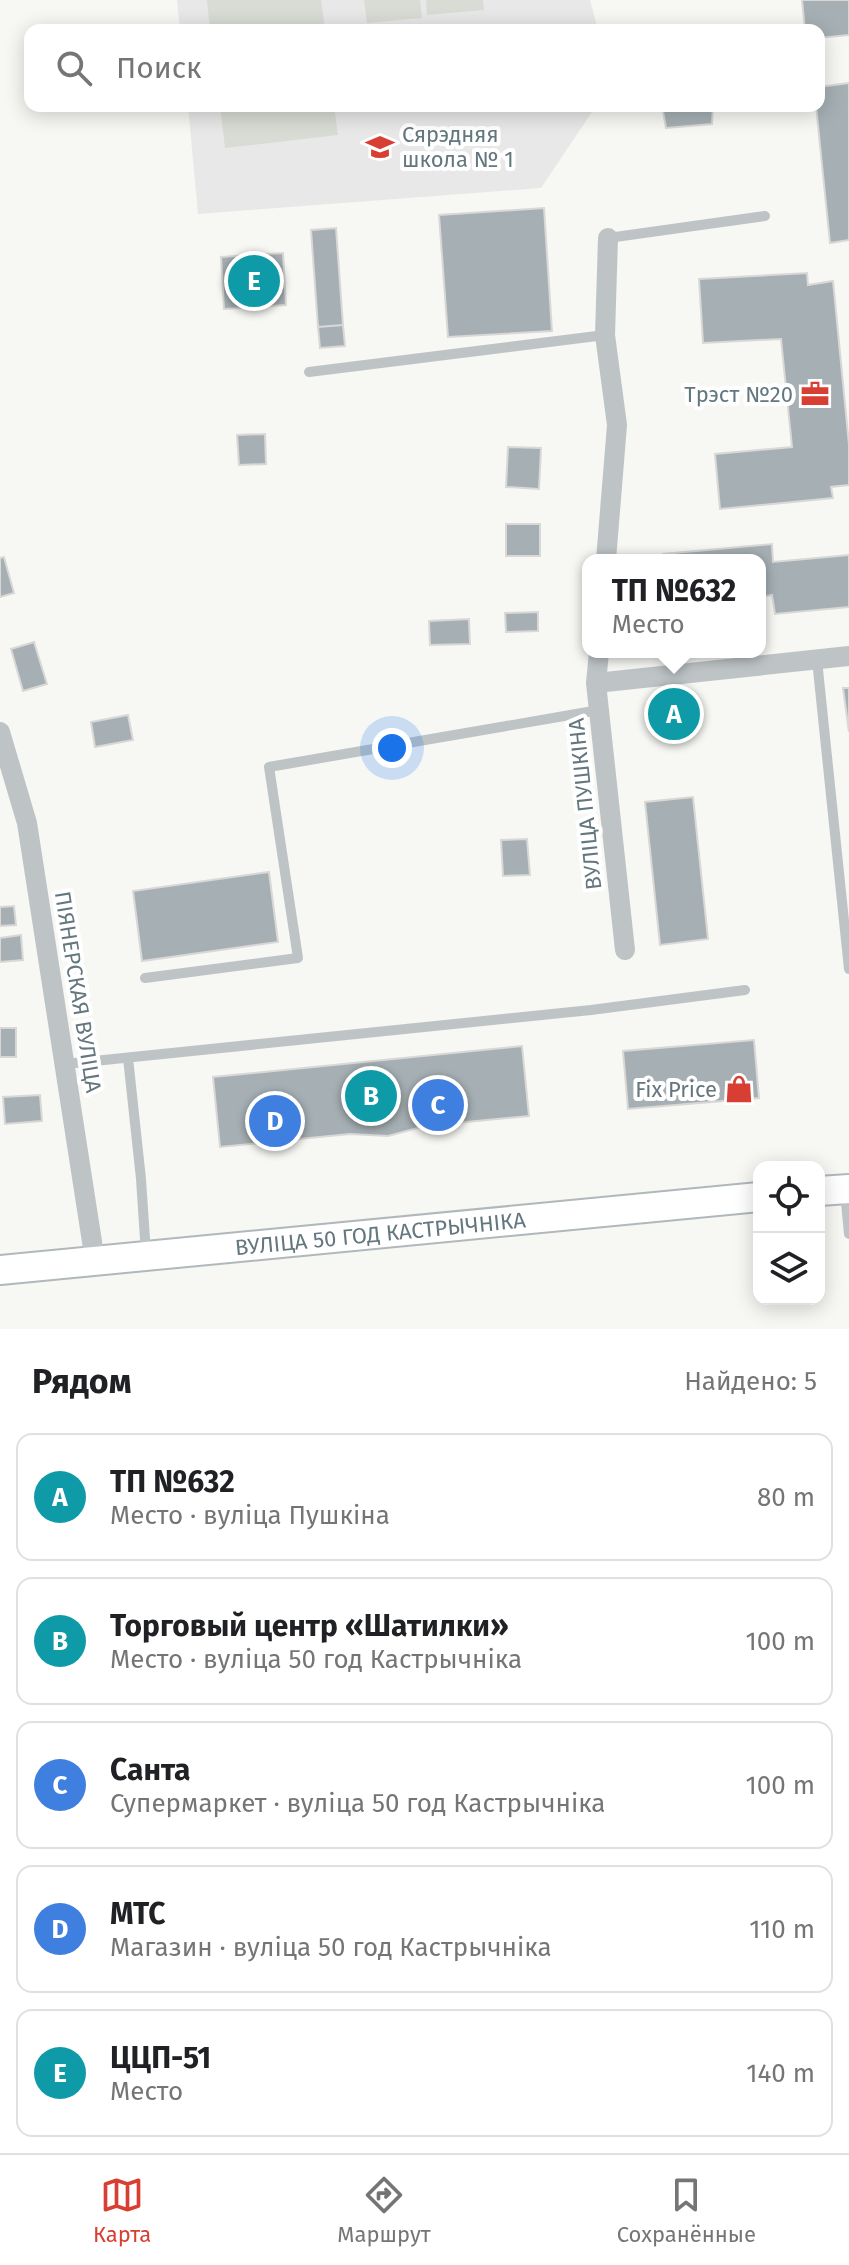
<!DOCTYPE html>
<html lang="ru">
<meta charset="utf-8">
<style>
body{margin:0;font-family:"Fira Sans",sans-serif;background:#f2f2f2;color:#202124}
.controls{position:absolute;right:24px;bottom:24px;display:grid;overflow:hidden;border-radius:16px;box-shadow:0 4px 20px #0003}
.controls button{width:72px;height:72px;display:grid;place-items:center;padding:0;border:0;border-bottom:2px solid #e0e0e0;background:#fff;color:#202124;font:40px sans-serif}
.you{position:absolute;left:392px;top:748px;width:28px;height:28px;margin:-20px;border:6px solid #fff;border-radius:50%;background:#1a73e8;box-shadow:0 0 0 12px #1a73e833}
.badge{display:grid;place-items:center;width:52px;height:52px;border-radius:50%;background:#d93e32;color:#fff;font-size:26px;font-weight:700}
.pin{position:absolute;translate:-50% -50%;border:4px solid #fff;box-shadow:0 2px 8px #0006}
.popup{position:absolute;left:582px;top:554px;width:184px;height:104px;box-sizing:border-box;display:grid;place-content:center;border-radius:16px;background:#fff;filter:drop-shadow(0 2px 6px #0005);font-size:26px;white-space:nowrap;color:#757577}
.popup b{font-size:30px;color:#202124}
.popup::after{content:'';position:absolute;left:50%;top:100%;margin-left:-16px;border:16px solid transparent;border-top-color:#fff}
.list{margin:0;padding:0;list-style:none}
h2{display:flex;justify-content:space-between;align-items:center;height:104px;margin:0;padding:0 32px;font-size:34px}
h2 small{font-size:26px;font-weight:400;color:#757577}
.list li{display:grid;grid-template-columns:52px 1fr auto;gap:24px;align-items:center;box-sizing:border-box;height:128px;margin:0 16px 16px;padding:0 16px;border:2px solid #e0e0e0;border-radius:16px}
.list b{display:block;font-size:30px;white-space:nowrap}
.list p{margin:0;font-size:26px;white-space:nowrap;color:#757577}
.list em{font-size:26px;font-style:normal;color:#757577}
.icon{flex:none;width:44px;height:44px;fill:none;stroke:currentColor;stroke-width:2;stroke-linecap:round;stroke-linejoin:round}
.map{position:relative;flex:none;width:849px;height:1329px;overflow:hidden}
.search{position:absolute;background:#fff;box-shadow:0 4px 20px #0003;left:24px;right:24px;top:24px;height:88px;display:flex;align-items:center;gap:20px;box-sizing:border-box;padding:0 28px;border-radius:16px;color:#757577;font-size:30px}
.sheet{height:824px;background:#fff}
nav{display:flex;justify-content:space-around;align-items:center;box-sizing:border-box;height:112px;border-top:2px solid #e0e0e0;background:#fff;font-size:22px;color:#757577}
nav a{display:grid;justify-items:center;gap:4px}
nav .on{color:#d93e32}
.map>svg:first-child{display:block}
.built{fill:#e8e8e8}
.green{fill:#d8dcd4}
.building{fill:#a6b0b4;stroke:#d9d8d7;stroke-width:2}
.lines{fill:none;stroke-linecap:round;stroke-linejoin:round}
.secondary-casing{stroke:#b1b8bb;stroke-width:32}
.lane{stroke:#bec4c6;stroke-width:10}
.street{stroke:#bec4c6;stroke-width:20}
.secondary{stroke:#fff;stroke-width:28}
.labels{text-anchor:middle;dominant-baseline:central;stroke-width:8;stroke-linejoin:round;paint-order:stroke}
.poi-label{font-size:22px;fill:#64777e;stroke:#fff;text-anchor:end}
.street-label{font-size:22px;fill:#64777e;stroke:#fff}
</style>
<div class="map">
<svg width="849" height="1329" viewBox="0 0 849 1329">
<rect width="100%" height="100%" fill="#f7f7f4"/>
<!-- built -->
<path class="built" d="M177,0H590L598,30H180Z
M188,106H596L541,188L198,214Z"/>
<!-- green -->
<path class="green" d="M207,0H321L325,30H210Z
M364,0H420L422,18L367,23Z
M426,0H483L484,10L427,15Z
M220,106H334L338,135L225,148Z"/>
<!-- building -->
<path class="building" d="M802,0H849V35L819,38V30H805Z
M849,83V240L830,243L816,106H819V87Z
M662,106H713L712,124L666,128Z
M544,208L552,331L448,337L439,215Z
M336,228L343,325L318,327L311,230Z
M283,253L286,305L224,309L221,257Z
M807,273L808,285L833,281L849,445V485L831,487L833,498L720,509L715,454L792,447L781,339L703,343L699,279Z
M343,325L345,346L320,348L318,327Z
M265,434L266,464L239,465L237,435Z
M508,447L541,448L539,489L506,487Z
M506,524H540V556H506Z
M772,544L773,562L849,555V607L775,614L772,595L760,597V560H664L663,554Z
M4,557L14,593L0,597V558Z
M538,612V631L506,632L505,613Z
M469,619L470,644L430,645L429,621Z
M34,642L47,684L23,691L11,649Z
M843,688H849V732Z
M692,696L693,711H688L690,730L662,733L660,714L654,715L653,700Z
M128,715L133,740L95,747L91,722Z
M693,797L708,939L660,945L645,802Z
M527,839L530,875L503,876L501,840Z
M269,872L278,942L142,961L133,891Z
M14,906L16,925L0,926V907Z
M21,935L23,960L0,962V938Z
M0,1028H16V1057H0Z
M754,1040L759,1098L628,1109L623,1051Z
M522,1046L529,1116L425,1126L388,1136L350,1134L220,1147L213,1077Z
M40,1095L42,1121L5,1124L3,1097Z"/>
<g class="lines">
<defs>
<g id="secondary">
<path d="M819,1191L849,1189"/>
<path id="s1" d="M0,1270L759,1197"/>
</g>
</defs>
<!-- secondary casing -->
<use href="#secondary" class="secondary-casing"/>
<!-- lane -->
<path class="lane" d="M608,238L765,216
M309,372L605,335
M817,660L849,969
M145,978L298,958L269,767L599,710
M128,1058L141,1179L146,1254
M65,1064L591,1010L745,990
M845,1192L849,1234"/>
<!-- street -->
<path class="street" d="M606,560L617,425L605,335L608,238
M599,652L596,683L625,950
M596,683L849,656
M0,732L27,823L95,1261"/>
<!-- secondary -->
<use href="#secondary" class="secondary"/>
</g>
<!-- icons -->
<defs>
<symbol id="school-bare" viewBox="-9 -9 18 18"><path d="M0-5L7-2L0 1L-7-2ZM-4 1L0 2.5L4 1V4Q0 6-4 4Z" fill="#d93e32" stroke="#fff" stroke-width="2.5" paint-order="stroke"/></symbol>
<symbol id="office-bare" viewBox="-9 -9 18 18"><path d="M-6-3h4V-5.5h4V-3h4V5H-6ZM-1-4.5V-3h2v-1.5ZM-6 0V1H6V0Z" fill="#d93e32" stroke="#fff" stroke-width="2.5" paint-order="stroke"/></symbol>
<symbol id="shop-bare" viewBox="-9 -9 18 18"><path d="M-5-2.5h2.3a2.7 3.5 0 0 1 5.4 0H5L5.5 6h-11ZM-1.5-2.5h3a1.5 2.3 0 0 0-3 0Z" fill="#d93e32" stroke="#fff" stroke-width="2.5" paint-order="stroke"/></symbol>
</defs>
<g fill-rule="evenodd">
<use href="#school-bare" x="360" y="127" width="40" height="40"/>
<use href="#office-bare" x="795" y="374" width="40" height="40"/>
<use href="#shop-bare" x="719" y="1069" width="40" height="40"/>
</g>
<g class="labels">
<!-- poi labels -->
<g class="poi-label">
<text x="402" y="134" text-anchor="start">Сярэдняя<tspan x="402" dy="25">школа № 1</tspan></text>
<text x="793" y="394">Трэст №20</text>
<text x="717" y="1089">Fix Price</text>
</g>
<!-- street labels -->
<g class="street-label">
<text transform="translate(585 804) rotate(-96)">ВУЛІЦА ПУШКІНА</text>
<text transform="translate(78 992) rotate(81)">ПІЯНЕРСКАЯ ВУЛІЦА</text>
<text stroke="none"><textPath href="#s1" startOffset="382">ВУЛІЦА 50 ГОД КАСТРЫЧНІКА</textPath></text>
</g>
</g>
</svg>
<div class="controls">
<button><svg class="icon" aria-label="locate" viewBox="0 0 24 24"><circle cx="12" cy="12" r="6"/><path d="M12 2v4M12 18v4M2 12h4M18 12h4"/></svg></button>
<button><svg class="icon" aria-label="layers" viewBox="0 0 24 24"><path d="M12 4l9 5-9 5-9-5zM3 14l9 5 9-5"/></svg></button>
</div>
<div class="you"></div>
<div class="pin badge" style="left:674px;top:714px;background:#0f9aa8">A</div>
<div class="popup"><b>ТП №632</b>Место</div>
<div class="pin badge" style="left:371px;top:1096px;background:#0f9aa8">B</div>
<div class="pin badge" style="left:438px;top:1105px;background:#3f7fe0">C</div>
<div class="pin badge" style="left:275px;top:1121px;background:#3f7fe0">D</div>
<div class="pin badge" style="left:254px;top:281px;background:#0f9aa8">E</div>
<div class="search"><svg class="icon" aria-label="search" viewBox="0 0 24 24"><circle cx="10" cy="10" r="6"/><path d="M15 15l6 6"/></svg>Поиск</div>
</div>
<section class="sheet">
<h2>Рядом<small>Найдено: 5</small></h2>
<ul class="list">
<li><span class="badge" style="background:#0f9aa8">A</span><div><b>ТП №632</b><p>Место · вуліца Пушкіна</p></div><em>80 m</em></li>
<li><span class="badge" style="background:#0f9aa8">B</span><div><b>Торговый центр «Шатилки»</b><p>Место · вуліца 50 год Кастрычніка</p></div><em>100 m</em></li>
<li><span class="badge" style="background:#3f7fe0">C</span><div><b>Санта</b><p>Супермаркет · вуліца 50 год Кастрычніка</p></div><em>100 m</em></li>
<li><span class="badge" style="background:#3f7fe0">D</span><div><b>МТС</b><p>Магазин · вуліца 50 год Кастрычніка</p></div><em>110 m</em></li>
<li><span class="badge" style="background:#0f9aa8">E</span><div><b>ЦЦП-51</b><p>Место</p></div><em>140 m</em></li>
</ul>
</section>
<nav>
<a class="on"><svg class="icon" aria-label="map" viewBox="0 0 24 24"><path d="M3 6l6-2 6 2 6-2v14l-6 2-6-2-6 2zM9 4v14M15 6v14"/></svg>Карта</a>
<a><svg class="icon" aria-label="directions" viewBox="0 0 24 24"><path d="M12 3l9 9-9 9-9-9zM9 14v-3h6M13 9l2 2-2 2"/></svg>Маршрут</a>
<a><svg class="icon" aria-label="saved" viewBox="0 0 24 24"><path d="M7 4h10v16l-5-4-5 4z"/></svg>Сохранённые</a>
</nav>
